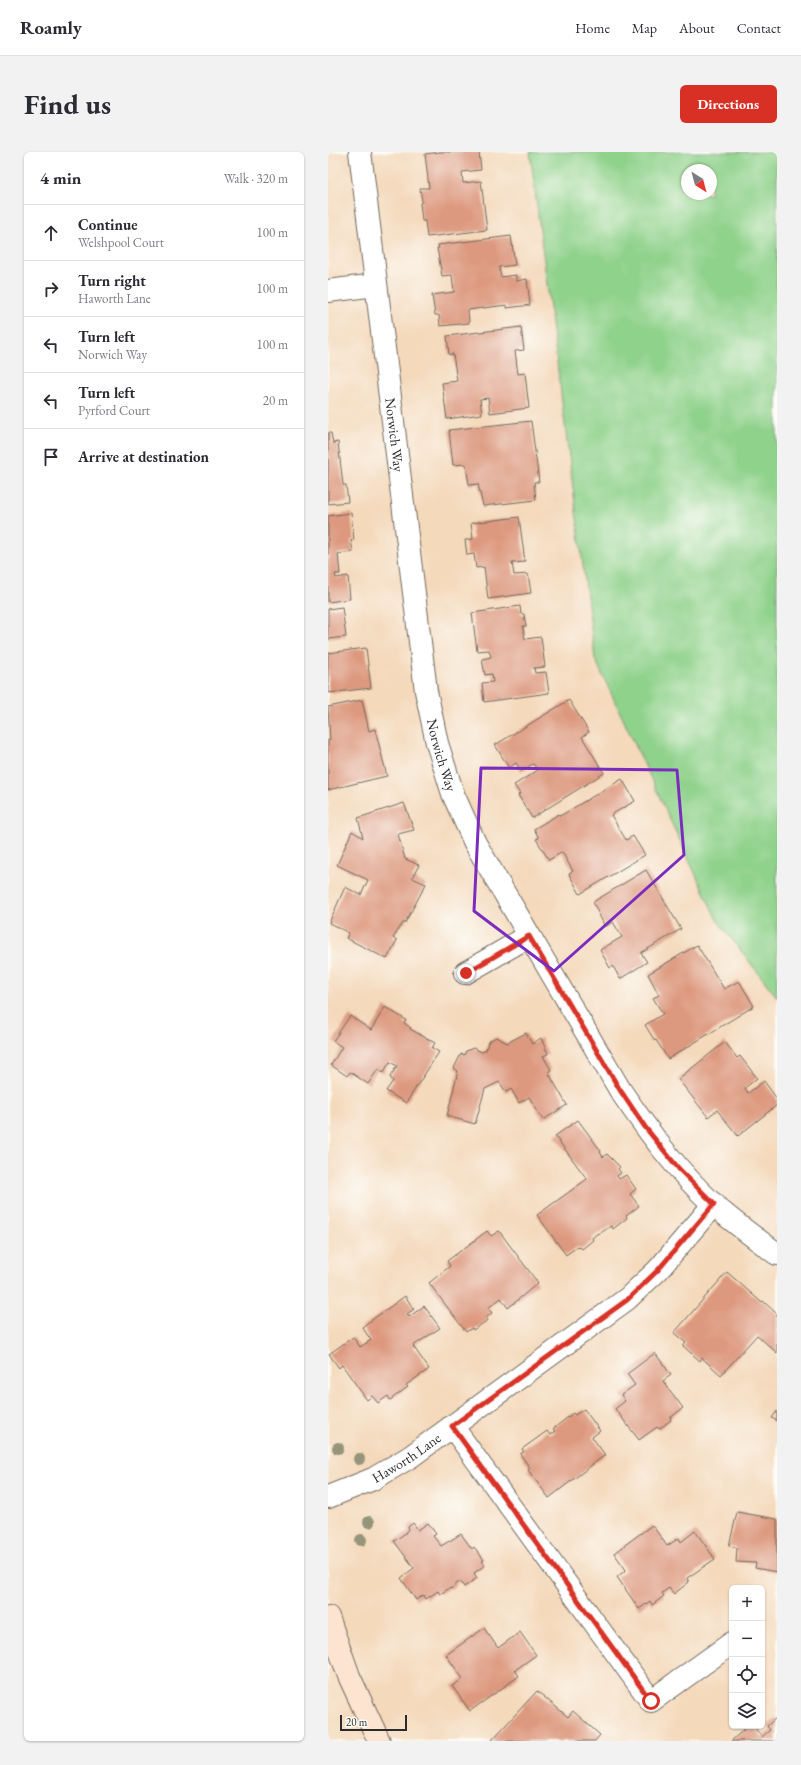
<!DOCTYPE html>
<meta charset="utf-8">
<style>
body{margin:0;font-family:"EB Garamond",serif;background:#f2f2f3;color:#2b2b33}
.controls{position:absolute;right:12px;bottom:12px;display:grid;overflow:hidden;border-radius:6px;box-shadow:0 1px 3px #0004}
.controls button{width:36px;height:36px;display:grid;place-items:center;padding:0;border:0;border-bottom:1px solid #e1e1e2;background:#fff;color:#2b2b33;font:20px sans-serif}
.compass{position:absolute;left:353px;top:12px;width:36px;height:36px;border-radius:50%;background:#fff;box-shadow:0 1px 3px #0004;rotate:144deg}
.scale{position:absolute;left:12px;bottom:10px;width:67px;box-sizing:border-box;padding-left:4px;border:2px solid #2b2b2b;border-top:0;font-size:11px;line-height:14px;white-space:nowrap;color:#2b2b2b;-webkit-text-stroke:3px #fdfcf7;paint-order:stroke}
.stop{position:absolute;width:12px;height:12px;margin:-9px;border:3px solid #d93025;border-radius:50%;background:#fff}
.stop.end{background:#d93025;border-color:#fff;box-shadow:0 1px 4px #0008}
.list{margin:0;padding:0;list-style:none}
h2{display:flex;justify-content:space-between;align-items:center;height:52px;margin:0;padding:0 16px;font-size:17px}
h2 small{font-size:13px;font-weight:400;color:#7c7c81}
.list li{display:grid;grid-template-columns:26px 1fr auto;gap:12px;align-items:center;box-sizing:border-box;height:56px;padding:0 16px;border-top:1px solid #e1e1e2}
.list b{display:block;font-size:15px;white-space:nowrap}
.list p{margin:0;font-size:13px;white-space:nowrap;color:#7c7c81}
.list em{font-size:13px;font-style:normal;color:#7c7c81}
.icon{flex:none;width:22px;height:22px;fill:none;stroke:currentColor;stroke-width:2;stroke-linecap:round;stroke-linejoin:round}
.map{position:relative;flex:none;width:449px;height:1589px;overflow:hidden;border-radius:6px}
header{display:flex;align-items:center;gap:24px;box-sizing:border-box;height:56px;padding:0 20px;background:#fff;border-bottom:1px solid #e1e1e2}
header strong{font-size:19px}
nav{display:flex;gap:22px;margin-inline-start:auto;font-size:14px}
.intro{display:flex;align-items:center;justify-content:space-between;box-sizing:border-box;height:96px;padding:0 24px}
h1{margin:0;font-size:28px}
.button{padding:10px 18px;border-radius:6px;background:#d93025;color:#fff;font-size:14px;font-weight:700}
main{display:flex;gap:24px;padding:0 24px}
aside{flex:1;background:#fff;border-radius:6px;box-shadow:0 1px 3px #0004}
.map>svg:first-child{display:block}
.green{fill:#8fd28b;stroke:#5d7e5b;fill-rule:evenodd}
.building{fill:#dd997f}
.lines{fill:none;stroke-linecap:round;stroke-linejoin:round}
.street-casing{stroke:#71685d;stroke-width:24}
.secondary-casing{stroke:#71685d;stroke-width:24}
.street{stroke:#fff;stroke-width:22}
.secondary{stroke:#fde4d1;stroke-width:22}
.tree{fill:#96957c}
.route{stroke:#d93025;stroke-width:5}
.marked{fill:none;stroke:#7b2cbf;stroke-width:3;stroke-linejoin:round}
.labels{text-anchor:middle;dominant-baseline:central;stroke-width:3;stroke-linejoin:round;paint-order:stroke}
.street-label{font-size:14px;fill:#2b2b2b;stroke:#fdfcf7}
</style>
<header>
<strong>Roamly</strong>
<nav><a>Home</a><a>Map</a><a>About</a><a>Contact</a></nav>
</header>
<div class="intro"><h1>Find us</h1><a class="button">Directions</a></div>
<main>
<aside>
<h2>4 min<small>Walk · 320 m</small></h2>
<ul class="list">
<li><svg class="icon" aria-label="ahead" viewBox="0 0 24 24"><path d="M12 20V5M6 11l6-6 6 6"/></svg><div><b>Continue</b><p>Welshpool Court</p></div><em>100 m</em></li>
<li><svg class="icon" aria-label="right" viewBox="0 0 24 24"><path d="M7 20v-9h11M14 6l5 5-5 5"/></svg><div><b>Turn right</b><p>Haworth Lane</p></div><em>100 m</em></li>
<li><svg class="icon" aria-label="left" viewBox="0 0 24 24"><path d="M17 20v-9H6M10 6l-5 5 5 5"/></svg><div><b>Turn left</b><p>Norwich Way</p></div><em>100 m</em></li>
<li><svg class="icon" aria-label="left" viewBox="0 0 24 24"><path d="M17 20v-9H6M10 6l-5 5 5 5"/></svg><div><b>Turn left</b><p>Pyrford Court</p></div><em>20 m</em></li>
<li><svg class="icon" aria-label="arrive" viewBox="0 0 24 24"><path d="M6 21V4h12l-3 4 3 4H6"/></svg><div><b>Arrive at destination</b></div></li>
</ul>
</aside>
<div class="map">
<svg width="449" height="1589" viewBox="0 0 449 1589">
<rect width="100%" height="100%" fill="#fdfcf7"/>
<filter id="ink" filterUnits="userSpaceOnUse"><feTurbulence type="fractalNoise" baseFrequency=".025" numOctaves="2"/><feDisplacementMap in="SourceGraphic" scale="8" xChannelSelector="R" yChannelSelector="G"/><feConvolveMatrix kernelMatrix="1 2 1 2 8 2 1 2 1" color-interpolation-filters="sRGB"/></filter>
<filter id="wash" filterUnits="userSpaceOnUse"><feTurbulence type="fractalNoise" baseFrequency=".012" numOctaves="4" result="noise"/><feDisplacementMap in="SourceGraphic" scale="16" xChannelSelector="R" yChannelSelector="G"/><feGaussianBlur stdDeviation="0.9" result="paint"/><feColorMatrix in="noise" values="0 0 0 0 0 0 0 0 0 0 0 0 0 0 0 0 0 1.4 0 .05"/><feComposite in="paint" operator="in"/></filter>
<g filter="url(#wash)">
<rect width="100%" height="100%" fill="#f4d9bb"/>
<!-- green -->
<path class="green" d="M202,0H449V845L389,768L267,507ZM359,18H383V42H359Z"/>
<g id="blocks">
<!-- building -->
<path class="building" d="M112,0H151L153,18L134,20L135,31L153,29L159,78L99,85L97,69H94L92,51L94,50L92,36H101L97,2Z
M183,84L187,113L171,115L173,125L188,123V129L199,127L202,153L179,156V153L140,158L141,171L112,174L111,163H107L104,143L126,140L124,123L114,124L109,96H111L110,93Z
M193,175L196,198L187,199L190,222L197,221L201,256L162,261L160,246L152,247L154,262L119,267L114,231L129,229L125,202L121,203L119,184Z
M203,269L211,330H206L208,348L155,354L150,332L141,333L138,312L125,313L121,278Z
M0,281H3L5,291L10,290L15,333H18L20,350L0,352Z
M23,361L26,388H23L25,400L10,402L12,422H7L8,426L20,424L22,447L0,450V364Z
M191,365L197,410L184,411L186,423L200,422L203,441L160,447L156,415L148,416L146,402L139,403L137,388L145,387L143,371Z
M192,454L193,462H196L198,474H195L197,487L213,485L217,515L206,516L207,521L218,520L221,541L156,550L154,531L165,530L164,522L157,523L154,507L163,505L161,498L149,499L144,461Z
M14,455L18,485L0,487V457Z
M38,496L43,536L0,541V501Z
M34,548L41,579L47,577L59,624L0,638V588H2L0,555Z
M241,548L261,580L254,585L276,621L204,666L190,643L192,642L186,633L210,618L205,612L193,619L188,611L181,616L167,593Z
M294,627L307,649L283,663L298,688L305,684L317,703L252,742L241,722L245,719L234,700L221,708L208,687L211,686L206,677L231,662L232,664Z
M76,651L86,678L70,682L77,707L91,713L84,726L98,732L77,771H75L65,786L69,788L59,807L18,786L21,781L1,771L17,735L33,743L40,728L9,713L24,679L35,686L30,666Z
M318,718L353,777L313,801L319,810L292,827L285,814L282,816L272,798L294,785L285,770L277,775L265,750Z
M369,793L396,837L411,829L426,854L340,907L328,888L327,889L317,873L335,862L325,846L331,843L320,822Z
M57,855L78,868L76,871L83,876L82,877L107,891L104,896L111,900L78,951L58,939L65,929L62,925L69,914L62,910L55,921L50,917L40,932L22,920L19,924L3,913L14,895L5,889L22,864L43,878Z
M198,881L204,892L213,886L220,902L215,904L223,918L220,920L239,953L215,968L201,945L191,951L183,937L178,940L171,930L157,937L147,972L119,964L130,919L126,916L133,902L136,903L138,899L145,896L154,900L158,898L160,890L168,885L179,891Z
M397,890L409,906L412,904L429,926L417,936L420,941L436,929L449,947V953L410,984L389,958L380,965L350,927Z
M250,968L273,999L272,1000L275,1005L279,1002L292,1015L290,1017L293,1021L289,1024L291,1027L298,1023L308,1037L302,1042L311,1054L298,1064L299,1066L285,1077L283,1074L271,1082L270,1081L264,1086L265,1088L254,1097L252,1095L250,1096L249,1095L238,1103L209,1063L259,1027L227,984Z
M159,1079L163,1084L171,1079L210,1131L180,1156L173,1146L160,1156L164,1161L158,1166L160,1168L145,1178L144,1176L138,1180L101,1131L122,1114L119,1109Z
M399,1120L433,1150L435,1149L449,1162V1201L429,1183L393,1223L374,1206L372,1209L355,1194L358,1191L346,1181Z
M77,1144L86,1157L79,1162L81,1165L96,1154L112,1176L85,1194L101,1217L78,1233L80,1235L62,1248L60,1244L50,1251L44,1244L39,1248L14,1213L11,1216L1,1202L25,1185L32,1195L43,1188L34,1175Z
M327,1201L343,1223L335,1229L355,1256L342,1266L343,1268L331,1277L329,1275L311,1288L287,1257L297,1249L293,1243L307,1233L299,1222Z
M256,1257L272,1279L264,1285L277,1303L221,1346L200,1318L202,1316L192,1302L196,1300L194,1297L219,1279L222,1283L227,1279L225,1277L245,1261L247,1263Z
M449,1259V1269L444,1266Z
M409,1360L449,1367V1420L427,1416L428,1411L408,1410L409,1396L401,1394Z
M85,1371L90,1378L100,1371L108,1382L105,1384L113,1394L133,1382L144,1397L146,1395L156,1408L154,1409L157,1413L146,1421L149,1426L136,1435L132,1429L123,1437L122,1436L112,1442L110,1439L98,1447L96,1443L88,1448L73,1426L86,1416L66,1389L79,1380L81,1377L80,1375Z
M324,1373L339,1394L351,1386L353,1390L367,1379L387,1407L359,1426L361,1430L346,1442L341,1436L334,1441L336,1444L324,1453L322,1449L311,1457L289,1425L298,1418L286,1401Z
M156,1476L170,1496L192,1480L208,1503L187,1518L191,1524L142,1559L124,1534L135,1527L118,1503Z
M209,1539L240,1565L245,1559L272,1583L267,1589H163Z
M449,1565V1589H403L420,1574H425L434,1585L442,1578L439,1574Z"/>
</g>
</g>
<g filter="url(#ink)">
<use href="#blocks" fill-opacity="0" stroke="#71685d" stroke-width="1"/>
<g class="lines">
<defs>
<g id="street">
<path id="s1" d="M32,0L98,539L109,591L125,642L147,691L292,938C320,979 349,1019 386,1053C406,1071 427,1086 449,1102"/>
<path d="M0,139L48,133"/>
<path d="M137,821L201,784"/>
<path d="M124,1274L323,1549L404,1491"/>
<path id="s2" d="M0,1345L45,1327L82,1305L299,1147L330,1118L386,1052"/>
</g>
<path id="secondary" d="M0,1465L21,1524L51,1589"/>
</defs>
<!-- street casing -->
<use href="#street" class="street-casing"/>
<!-- secondary casing -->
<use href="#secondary" class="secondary-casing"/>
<!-- street -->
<use href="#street" class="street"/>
<!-- secondary -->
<use href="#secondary" class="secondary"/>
</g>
<!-- trees -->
<g class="tree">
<circle cx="10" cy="1296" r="6"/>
<circle cx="31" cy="1307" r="6"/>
<circle cx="41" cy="1370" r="6"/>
<circle cx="33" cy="1388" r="6"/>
</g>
</g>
<g class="lines" filter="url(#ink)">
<!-- route -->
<path class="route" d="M138,821L201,784L292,938L317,975L351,1017L386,1052L330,1118L299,1148L124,1274L323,1549"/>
</g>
<!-- marked area -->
<path class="marked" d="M153,616L349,618L356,703L226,819L146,759Z"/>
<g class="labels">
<!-- street labels -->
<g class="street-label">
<text stroke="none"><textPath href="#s1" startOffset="285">Norwich Way</textPath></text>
<text stroke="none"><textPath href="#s1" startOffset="609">Norwich Way</textPath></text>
<text stroke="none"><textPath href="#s2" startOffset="88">Haworth Lane</textPath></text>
</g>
</g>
</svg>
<div class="controls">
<button>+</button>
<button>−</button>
<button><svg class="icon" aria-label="locate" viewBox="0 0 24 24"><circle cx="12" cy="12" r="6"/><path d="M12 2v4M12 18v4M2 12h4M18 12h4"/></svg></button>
<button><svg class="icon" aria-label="layers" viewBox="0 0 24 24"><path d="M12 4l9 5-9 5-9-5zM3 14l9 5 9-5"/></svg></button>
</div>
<svg class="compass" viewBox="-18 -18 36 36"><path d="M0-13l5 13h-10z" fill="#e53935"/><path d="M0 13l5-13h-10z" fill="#7c7c81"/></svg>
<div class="scale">20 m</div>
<div class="stop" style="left:323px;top:1549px"></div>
<div class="stop end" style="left:138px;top:821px"></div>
</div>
</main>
